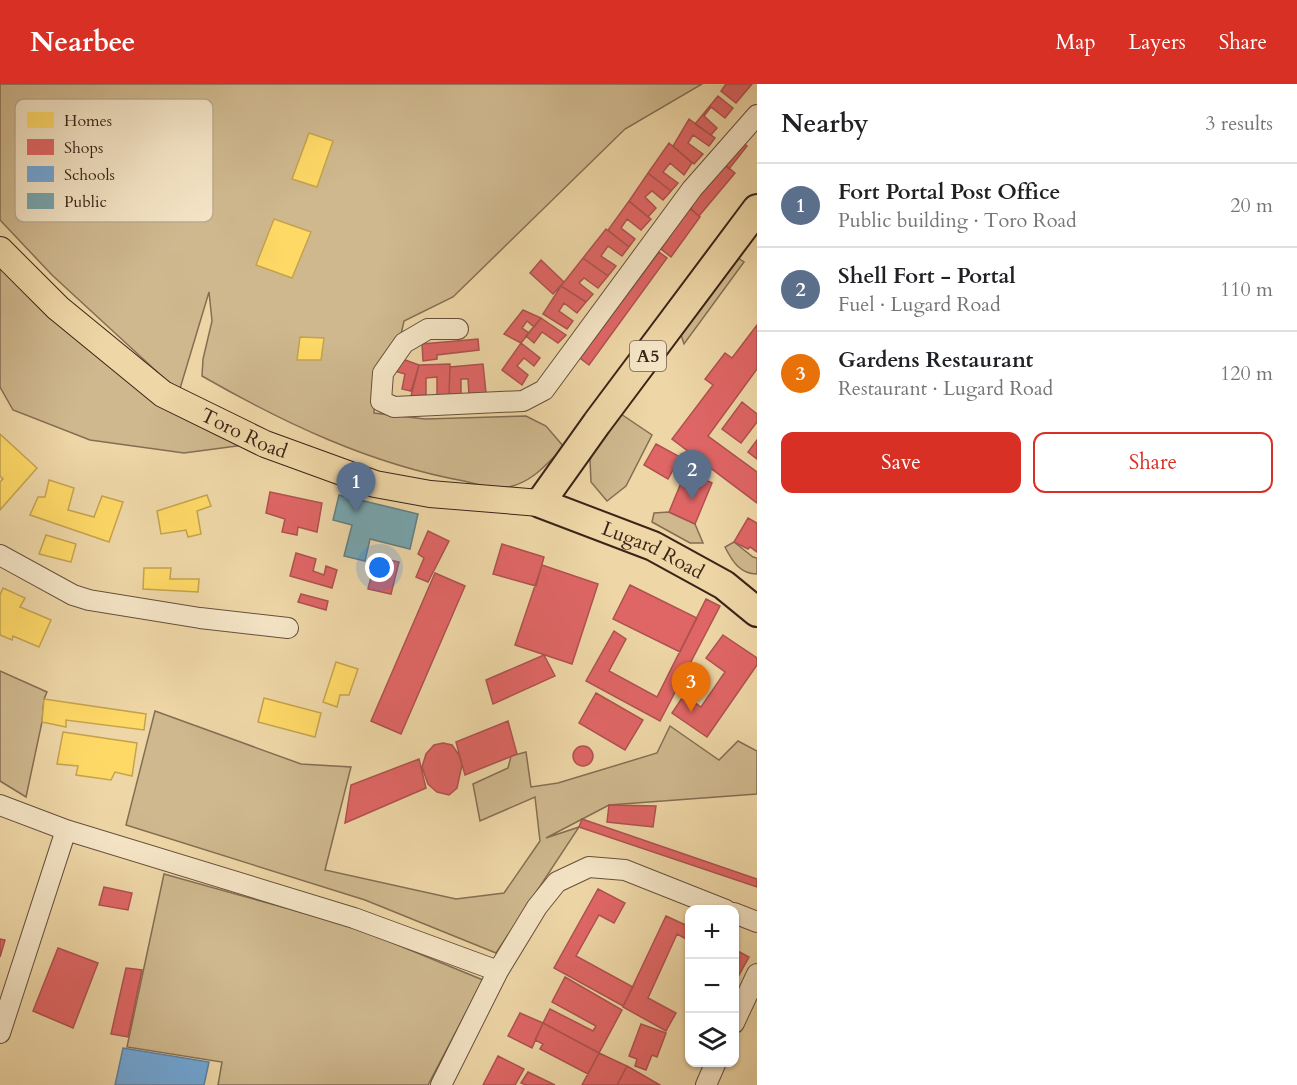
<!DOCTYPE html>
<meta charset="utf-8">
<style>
body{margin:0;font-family:Cardo,serif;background:#f6f6f6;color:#202124}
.controls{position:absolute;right:18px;bottom:18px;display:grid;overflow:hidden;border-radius:12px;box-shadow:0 2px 4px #0004}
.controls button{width:54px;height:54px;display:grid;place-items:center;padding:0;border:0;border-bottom:2px solid #e0e0e0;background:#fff;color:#202124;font:30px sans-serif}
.you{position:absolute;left:380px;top:484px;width:21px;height:21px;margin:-15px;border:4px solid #fff;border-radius:50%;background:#1a73e8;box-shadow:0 0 0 9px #1a73e833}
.badge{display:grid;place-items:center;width:39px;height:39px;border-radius:50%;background:#d93025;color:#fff;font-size:20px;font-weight:700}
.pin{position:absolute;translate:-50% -50px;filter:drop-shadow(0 2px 3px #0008)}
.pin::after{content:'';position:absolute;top:32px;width:21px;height:18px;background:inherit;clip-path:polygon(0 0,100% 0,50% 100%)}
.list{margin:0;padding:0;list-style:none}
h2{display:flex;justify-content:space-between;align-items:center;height:78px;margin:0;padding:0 24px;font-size:26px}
h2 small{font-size:20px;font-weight:400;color:#757577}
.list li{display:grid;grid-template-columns:39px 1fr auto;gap:18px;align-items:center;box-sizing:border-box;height:84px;padding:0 24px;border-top:2px solid #e0e0e0}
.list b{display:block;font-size:22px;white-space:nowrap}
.list p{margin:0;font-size:20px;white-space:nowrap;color:#757577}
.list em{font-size:20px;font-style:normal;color:#757577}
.actions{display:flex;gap:12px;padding:18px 24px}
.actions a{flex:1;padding:14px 0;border:2px solid #d93025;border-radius:12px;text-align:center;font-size:21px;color:#d93025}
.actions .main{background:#d93025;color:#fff}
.icon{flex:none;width:33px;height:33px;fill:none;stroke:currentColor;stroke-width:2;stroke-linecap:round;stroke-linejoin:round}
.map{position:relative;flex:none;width:757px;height:1001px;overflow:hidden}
header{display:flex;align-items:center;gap:36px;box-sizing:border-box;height:84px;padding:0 30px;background:#d93025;color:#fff}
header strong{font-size:28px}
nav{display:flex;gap:33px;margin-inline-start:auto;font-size:21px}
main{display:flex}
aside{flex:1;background:#fff}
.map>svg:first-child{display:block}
.green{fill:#cfb88e;stroke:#846e53;stroke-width:1.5}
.homes{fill:#ffd966;stroke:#c4a34f;stroke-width:1.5}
.shops{fill:#e06666;stroke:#ae524f;stroke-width:1.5}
.schools{fill:#6fa8dc;stroke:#5f80a1;stroke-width:1.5}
.public{fill:#76a5af;stroke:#647e82;stroke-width:1.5}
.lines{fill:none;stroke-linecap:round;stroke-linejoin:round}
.minor-casing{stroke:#66503c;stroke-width:22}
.major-casing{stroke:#392418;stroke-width:28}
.highway-casing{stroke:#392418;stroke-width:32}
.minor{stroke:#f4e4c5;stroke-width:20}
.major{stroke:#eed6a6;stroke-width:26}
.highway{stroke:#eed6a6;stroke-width:28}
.labels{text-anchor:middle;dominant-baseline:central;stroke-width:6;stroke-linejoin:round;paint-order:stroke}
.shield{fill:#f4e4c5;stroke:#715e4c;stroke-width:1.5}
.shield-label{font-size:18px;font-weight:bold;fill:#392418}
.street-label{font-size:20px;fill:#392418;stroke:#f4e4c5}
.key{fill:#f4e4c5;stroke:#bcaa91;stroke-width:1.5}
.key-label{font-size:16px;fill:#392418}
</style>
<header>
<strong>Nearbee</strong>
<nav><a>Map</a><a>Layers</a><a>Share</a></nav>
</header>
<main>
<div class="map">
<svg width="757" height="1001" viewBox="0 0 757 1001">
<rect width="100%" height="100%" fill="#eed6a6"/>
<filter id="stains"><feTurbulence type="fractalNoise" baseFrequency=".00333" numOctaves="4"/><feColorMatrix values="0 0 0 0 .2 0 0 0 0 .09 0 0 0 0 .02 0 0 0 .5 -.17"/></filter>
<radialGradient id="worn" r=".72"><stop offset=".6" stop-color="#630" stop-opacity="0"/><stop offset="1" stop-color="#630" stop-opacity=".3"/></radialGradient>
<!-- green -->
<path class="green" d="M0,0H702L625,45L453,213L404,237L400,255L375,310L374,329L425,335L526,332L546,342L564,363C546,380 534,397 509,403C496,406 477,400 464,397C370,380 284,339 202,292L203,275L212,237L209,208L179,308L52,191L0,136Z
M0,161L42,204L252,360L184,369L90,356L13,326L0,303Z
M732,170L744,178L684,260L681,251L685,231Z
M615,326L652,351L626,402L607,417L591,398L590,376L598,351Z
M669,428L695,440L703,459H690L652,438L654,429Z
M734,458L753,473L757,474V490C740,490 732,477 725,463Z
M0,587L47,608L44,615L42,638L26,713L0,697Z
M155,627L301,680L351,683L325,786L456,815L504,809L540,757L535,713L480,737L473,700L508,684L511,672L526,668L531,703L558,699L657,669L670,642L719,676L738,657L757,667V710L609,721L546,754L579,743L496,869L365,816L126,741Z
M164,790L354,843L483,896L428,1001H218L222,978L127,963Z"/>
<!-- homes -->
<path class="homes" d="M309,49L333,57L317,103L292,95Z
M274,135L311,148L292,194L256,181Z
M300,253L324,254L321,276H297Z
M0,350L37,384L0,426V398L3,395L0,392Z
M49,396L74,404L68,426L94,433L102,412L123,418L109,458L30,431L38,413H45Z
M207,411L211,422L197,427L201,450L188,453L186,446L161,450L157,427Z
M46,451L76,460L71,478L39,470Z
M144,484H171L170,495H199L198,508L143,505Z
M3,504L25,514L20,523L51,536L39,563L13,552L12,556L0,551V511Z
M336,578L358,585L349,611H340L337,623L323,618Z
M264,614L321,629L315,653L258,638Z
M44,615L146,630L144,646L66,636V643L42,638Z
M63,648L137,659L132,692L115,688L111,696L76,691L78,682L57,680Z"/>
<!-- shops -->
<path class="shops" d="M726,0H752L736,19L721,7Z
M718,12L733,24L725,34L711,23L704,32L717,44L711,51L695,40Z
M689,35L715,54L709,62L693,51L688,59L703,70L694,80L673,62Z
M739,54L747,62L729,85L720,77Z
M669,59L692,79L684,91L670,79L663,88L678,99L671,107L648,89Z
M723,79L735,89L699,132L688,122Z
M648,89L671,107L663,116L652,107L645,113L656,124L648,133L629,117Z
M629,117L651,135L641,146L627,135L621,144L635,155L629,163L608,146Z
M689,124L700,133L671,173L661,165Z
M606,145L629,163L622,172L608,162L601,172L616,182L608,192L583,174Z
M659,168L667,174L589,281L580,274Z
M583,174L608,192L598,204L584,194L579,199L593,210L586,218L561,202Z
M541,176L564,198L553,210L530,189Z
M561,202L586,218L577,229L564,219L559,227L573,237L567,245L543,230Z
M523,226L541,234L534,243L527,237L522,244L529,249L521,259L504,250Z
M541,234L566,251L558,259L542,248L534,259L526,252Z
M757,241V285L708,352L757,388V419L672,355L713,301L705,295L725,269L732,274Z
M478,255L479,266L437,271V275L423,277L422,260Z
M521,259L540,274L534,282L524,274L517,282L528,291L522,301L502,286Z
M397,273L419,281L411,307L402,305L405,290L391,286Z
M450,280L449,312H437V293L426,294V311L411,312L419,281Z
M483,280L486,309L469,311L468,295H461V311L449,312L450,283Z
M742,318L757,330V338L741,359L722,345Z
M757,356V375L748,368Z
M656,360L680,373L668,395L644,381Z
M686,387L712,399L695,440L669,428Z
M270,408L322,419L317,448L298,443L297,451L282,448L285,435L266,429Z
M748,434L757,439V468L750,463L748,465L734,458Z
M428,447L449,457L428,498L416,493L424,474L418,470Z
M502,460L544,473L536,502L493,490Z
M296,469L316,475L313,487L324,491L326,482L337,486L332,504L290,492Z
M376,473L399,478L391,510L368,505Z
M542,481L598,500L572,580L515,561Z
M435,489L465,502L401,650L371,637Z
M630,501L697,534L680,568L613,535Z
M301,510L328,517L326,526L298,518Z
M706,515L720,522L660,637L586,597L614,547L626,555L609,587L657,613Z
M723,551L757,574V581L707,653L672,629L684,611L701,623L725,588L706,574Z
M544,571L555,592L493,620L486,596Z
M596,609L643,636L625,666L579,639Z
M508,637L517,670L465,691L456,658Z
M443,659L452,661L459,671L462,681L457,704L449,711L437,708L428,700L422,683L426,670L434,661Z
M573 672a10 10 0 1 1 20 0a10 10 0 1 1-20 0Z
M419,675L426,704L345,739L351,701Z
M609,721L656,722L653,743L607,738Z
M582,735L757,795V803L579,743Z
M104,803L132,809L128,826L99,821Z
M598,805L625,819L614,839L599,831L576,872L633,903L623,922L554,884Z
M666,832L690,843V857L677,850L648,914L676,929L666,947L623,923Z
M0,855L5,856L0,873Z
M58,864L98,879L73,944L33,927Z
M734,865L749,873L739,891L734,889Z
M126,884L142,886L128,953L111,950Z
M565,893L622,926L599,969L543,939L550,925L593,947L596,942L552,918Z
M520,929L543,939L532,964L508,952Z
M543,939L599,969L588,990L540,965L543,960L535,956Z
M641,940L666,949L657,973L652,971L646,986L635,982L637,975L629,972Z
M599,969L627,982L617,1001H582Z
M498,972L524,985L515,1001H483Z
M627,982L660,1001H617Z
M528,988L555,1001H526L521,999Z"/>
<!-- schools -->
<path class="schools" d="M123,964L209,978L204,1001H115Z"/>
<!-- public -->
<path class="public" d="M339,411L418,430L410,465L370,455L365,477L344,472L352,441L333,436Z"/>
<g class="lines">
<defs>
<path id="minor" d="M458,245H428L404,259L383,289L381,317L394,323L523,317L544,306L692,105L757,31
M0,471L73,511L89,516L200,534L288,544
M0,721L66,746L354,834L498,887
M734,829L757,838
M734,939L757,890
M0,949L66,746
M441,1001L498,887L537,823L557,798L589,783L625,786L726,826
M706,1001L716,978"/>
<g id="major">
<path id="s1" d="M0,166L58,224L163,310L265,360L375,400L430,410L540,419"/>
</g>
<g id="highway">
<path id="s2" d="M757,125L597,339L540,419L653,462L724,501L757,528"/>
</g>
</defs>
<!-- minor casing -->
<use href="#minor" class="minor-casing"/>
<!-- major casing -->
<use href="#major" class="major-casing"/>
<!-- highway casing -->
<use href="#highway" class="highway-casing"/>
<!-- minor -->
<use href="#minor" class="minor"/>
<!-- major -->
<use href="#major" class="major"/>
<!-- highway -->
<use href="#highway" class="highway"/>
</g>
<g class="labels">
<!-- shield labels -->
<rect class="shield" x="630" y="257" width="36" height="30" rx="4.5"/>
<g class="shield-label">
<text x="648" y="272">A5</text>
</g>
<!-- street labels -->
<g class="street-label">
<text stroke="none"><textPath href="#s1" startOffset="308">Toro Road</textPath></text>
<text stroke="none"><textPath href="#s2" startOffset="488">Lugard Road</textPath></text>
</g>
</g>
<!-- legend -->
<rect x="15" y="15" width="198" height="123" rx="9" class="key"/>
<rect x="27" y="28" width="27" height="16" fill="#ffd966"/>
<rect x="27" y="55" width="27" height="16" fill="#e06666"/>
<rect x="27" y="82" width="27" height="16" fill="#6fa8dc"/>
<rect x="27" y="109" width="27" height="16" fill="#76a5af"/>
<g class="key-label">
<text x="64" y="42">Homes</text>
<text x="64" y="69">Shops</text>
<text x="64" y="96">Schools</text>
<text x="64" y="123">Public</text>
</g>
<rect width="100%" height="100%" filter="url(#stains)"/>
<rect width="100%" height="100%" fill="url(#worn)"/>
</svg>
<div class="controls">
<button>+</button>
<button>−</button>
<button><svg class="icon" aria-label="layers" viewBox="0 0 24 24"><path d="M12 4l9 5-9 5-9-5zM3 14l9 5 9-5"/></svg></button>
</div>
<div class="you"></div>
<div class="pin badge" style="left:356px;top:428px;background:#5c6f8a">1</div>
<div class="pin badge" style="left:692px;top:416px;background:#5c6f8a">2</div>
<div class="pin badge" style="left:691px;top:628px;background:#e8710a">3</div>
</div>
<aside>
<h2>Nearby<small>3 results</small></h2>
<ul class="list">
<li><span class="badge" style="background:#5c6f8a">1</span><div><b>Fort Portal Post Office</b><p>Public building · Toro Road</p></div><em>20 m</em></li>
<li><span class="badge" style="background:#5c6f8a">2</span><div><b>Shell Fort - Portal</b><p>Fuel · Lugard Road</p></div><em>110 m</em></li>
<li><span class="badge" style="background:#e8710a">3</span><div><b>Gardens Restaurant</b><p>Restaurant · Lugard Road</p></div><em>120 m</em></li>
</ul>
<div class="actions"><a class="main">Save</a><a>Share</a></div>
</aside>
</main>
